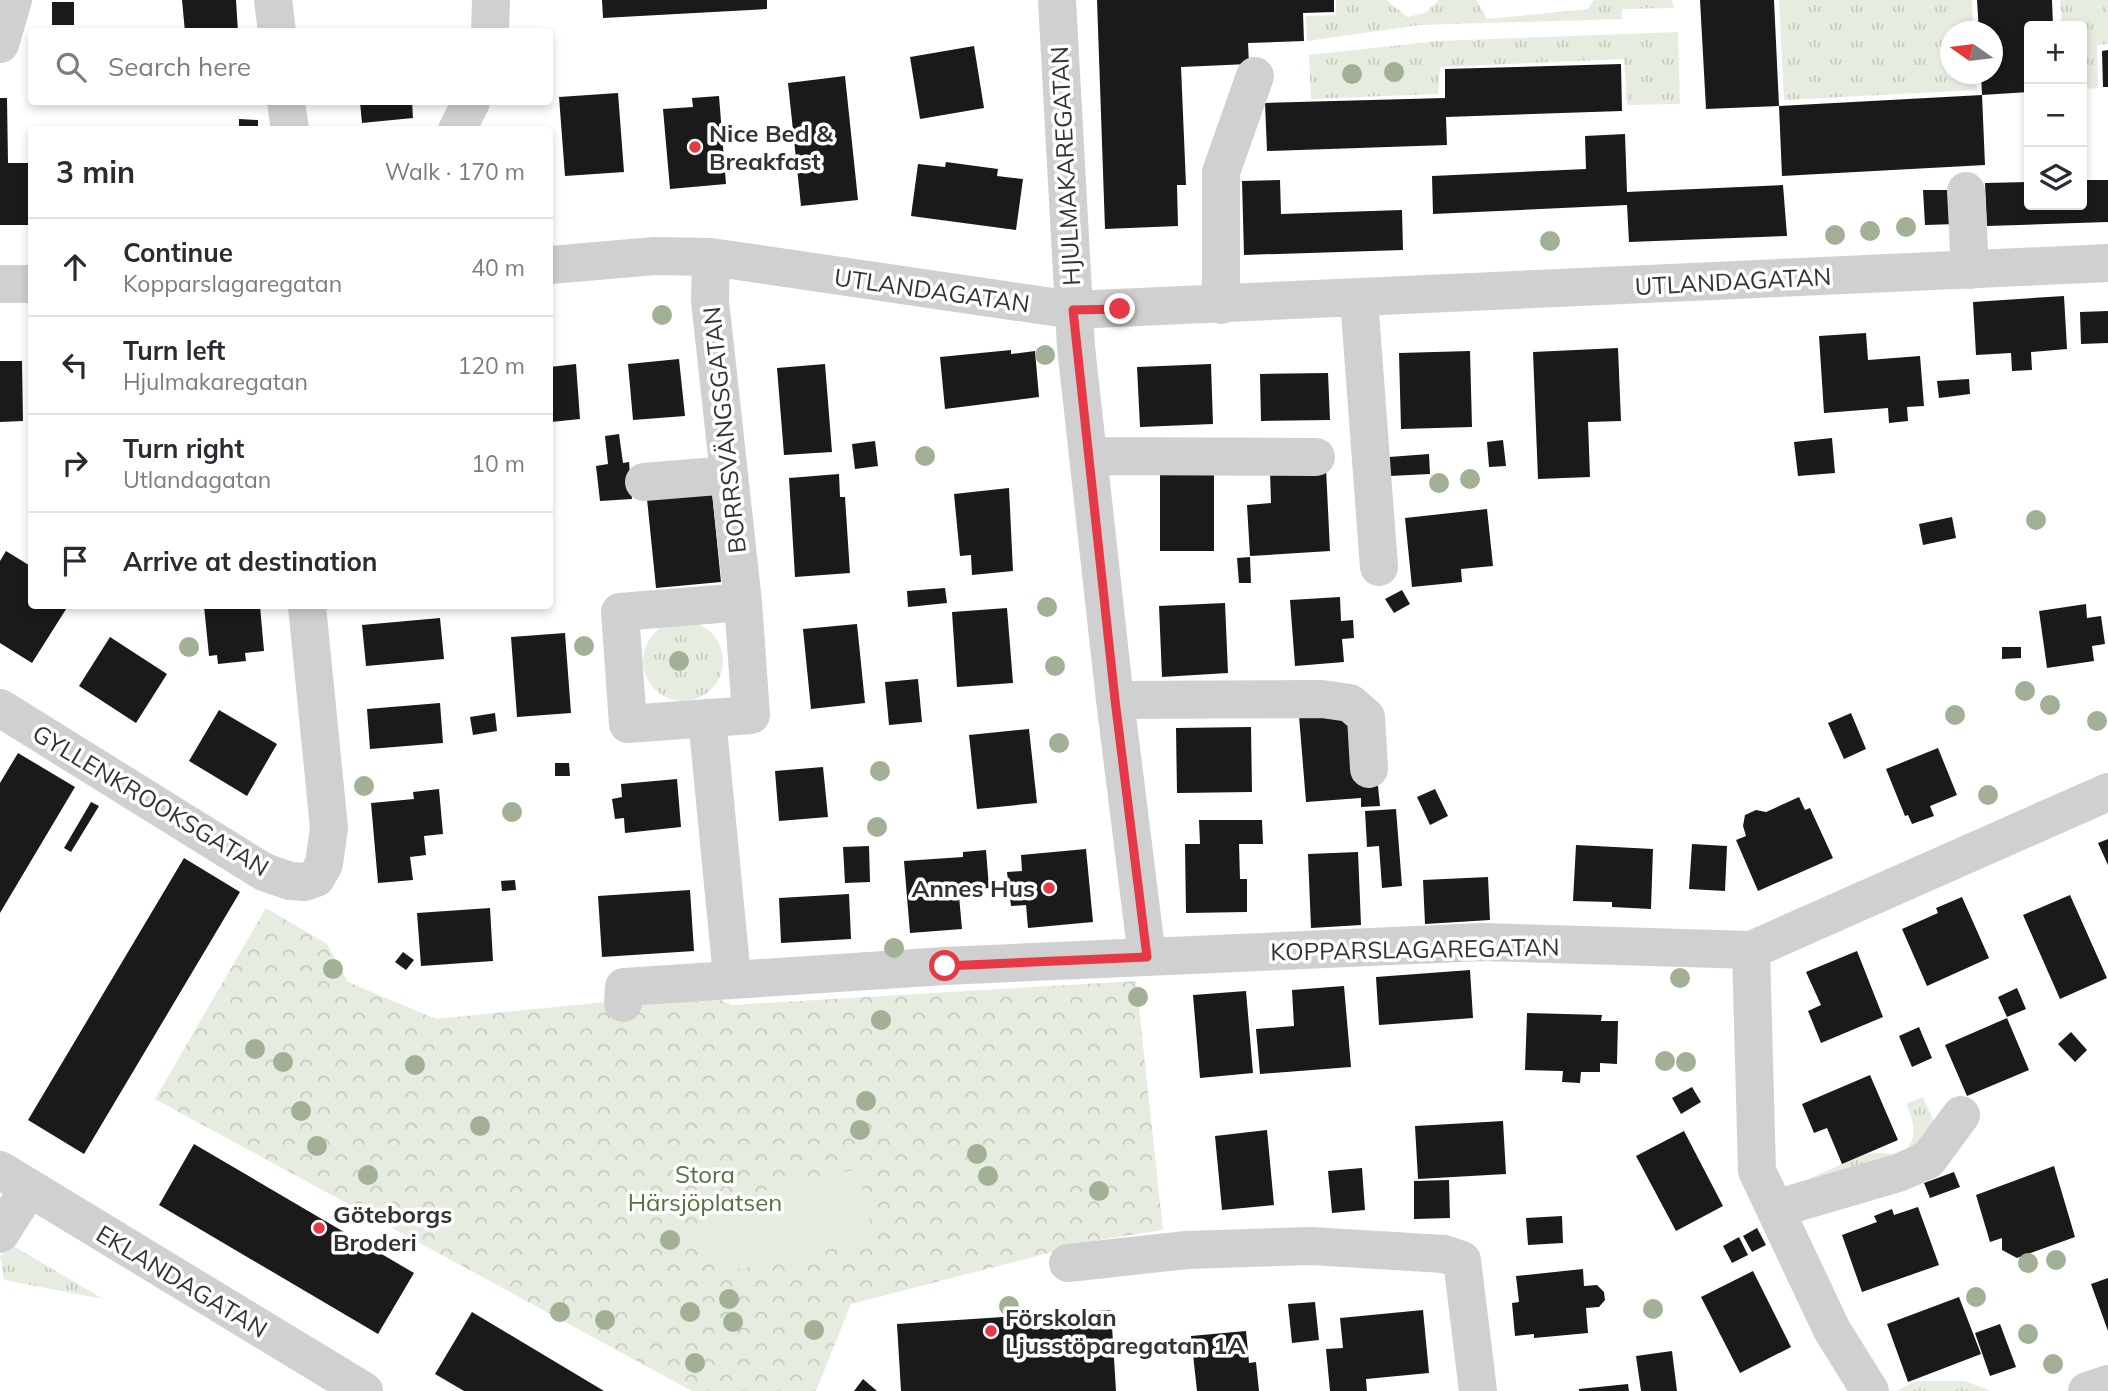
<!DOCTYPE html>
<meta charset="utf-8">
<style>
body{margin:0;font-family:Mulish,sans-serif;background:#f7f7f7;color:#2b2b33}
.controls{position:absolute;right:21px;top:21px;display:grid;overflow:hidden;border-radius:7px;box-shadow:0 4px 10px #0003}
.controls button{width:63px;height:63px;display:grid;place-items:center;padding:0;border:0;border-bottom:2px solid #e1e1e2;background:#fff;color:#2b2b33;font:35px sans-serif}
.compass{position:absolute;left:1940px;top:21px;width:63px;height:63px;border-radius:50%;background:#fff;box-shadow:0 4px 10px #0003;rotate:284deg}
.stop{position:absolute;width:21px;height:21px;margin:-16px;border:5px solid #e63946;border-radius:50%;background:#fff}
.stop.end{background:#e63946;border-color:#fff;box-shadow:0 2px 7px #0008}
.list{margin:0;padding:0;list-style:none}
h2{display:flex;justify-content:space-between;align-items:center;height:91px;margin:0;padding:0 28px;font-size:30px}
h2 small{font-size:23px;font-weight:400;color:#7c7c81}
.list li{display:grid;grid-template-columns:46px 1fr auto;gap:21px;align-items:center;box-sizing:border-box;height:98px;padding:0 28px;border-top:2px solid #e1e1e2}
.list b{display:block;font-size:26px;white-space:nowrap}
.list p{margin:0;font-size:23px;white-space:nowrap;color:#7c7c81}
.list em{font-size:23px;font-style:normal;color:#7c7c81}
.icon{flex:none;width:38px;height:38px;fill:none;stroke:currentColor;stroke-width:2;stroke-linecap:round;stroke-linejoin:round}
.map{position:relative;flex:none;width:2108px;height:1391px;overflow:hidden}
.search{position:absolute;background:#fff;box-shadow:0 4px 10px #0003;left:28px;top:28px;width:525px;height:77px;display:flex;align-items:center;gap:18px;box-sizing:border-box;padding:0 24px;border-radius:7px;color:#7c7c81;font-size:26px}
.panel{position:absolute;background:#fff;box-shadow:0 4px 10px #0003;left:28px;top:126px;width:525px;height:483px;border-radius:7px}
.map>svg:first-child{display:block}
.grass{fill:url(#grass-tufts)}
.park{fill:url(#park-crowns)}
.pitch{fill:#e6ecdf}
.building{fill:#1a1a1a}
.lines{fill:none;stroke-linecap:round;stroke-linejoin:round}
.minor{stroke:#d0d0d0;stroke-width:38}
.tree{fill:#a2b095}
.route{stroke:#e63946;stroke-width:9}
.poi-dot{fill:#e63946;stroke:#fff;stroke-width:2.5}
.labels{text-anchor:middle;dominant-baseline:central;stroke-width:7;stroke-linejoin:round;paint-order:stroke}
.poi-label{font-size:24px;font-weight:bold;fill:#333;stroke:#fff;text-anchor:start}
.street-label{font-size:24px;fill:#333;stroke:#fff}
.park-label{font-size:24px;fill:#56703f;stroke:#fff}
</style>
<div class="map">
<svg width="2108" height="1391" viewBox="0 0 2108 1391">
<defs>
<pattern id="grass-tufts" width="24" height="20" patternUnits="userSpaceOnUse" patternTransform="scale(1.75)"><rect width="24" height="20" fill="#e6ecdf"/><path d="M3 7l-1-3M5 7V3M7 7l1-3M15 17l-1-3M17 17v-4M19 17l1-3" fill="none" stroke="#c6cbc0"/></pattern>
<pattern id="park-crowns" width="20" height="18" patternUnits="userSpaceOnUse" patternTransform="scale(1.75)"><rect width="20" height="18" fill="#e6ecdf"/><path d="M2 6a3 3 0 1 1 6 0M12 15a3 3 0 1 1 6 0" fill="none" stroke="#c6cbc0"/></pattern>
</defs>
<rect width="100%" height="100%" fill="#fff"/>
<!-- grass -->
<path class="grass" d="M1336,0H1386L1407,17L1425,13L1439,0H1476L1487,19L1588,9L1594,0H1672L1674,8L1622,9V19L1420,25L1307,41L1306,16L1336,15Z
M1779,0H1972L1973,31L1951,32V74H1976L1977,90L1784,100Z
M2060,0H2108V44L2097,45L2098,88L2082,89V26H2062Z
M1678,32L1680,104L1627,105L1624,59L1440,67L1438,94L1311,99L1309,55L1438,41Z
M643 661a40 40 0 1 1 80 0a40 40 0 1 1-80 0Z
M1923,1097L1938,1130C1921,1168 1834,1186 1796,1200L1793,1187C1810,1179 1858,1154 1874,1153C1885,1151 1895,1159 1905,1150C1919,1139 1913,1118 1906,1104Z
M15,1247L103,1299L4,1280L0,1256Z
M1916,1381H1965L1991,1391H1896Z"/>
<!-- park -->
<path class="park" d="M266,908L327,944L348,982L436,1019L705,992L731,1005L1136,981L1163,1230L1099,1240L851,1304L816,1391H692L155,1099Z"/>
<!-- pitch -->
<path class="pitch" d="M858,1169L874,1240L730,1271L707,1259L697,1206Z"/>
<!-- building -->
<path class="building" d="M182,0H236L238,32H185Z
M602,0H767V9L603,18Z
M1097,0H1334V12L1303,13L1304,41L1248,43L1249,64L1181,67L1186,185H1177L1178,226L1105,229Z
M1700,0H1774L1779,106L1706,109Z
M1977,0H2052L2053,26H2029V92L1982,95L1981,74H1993V32H1979Z
M52,2H74V25H52Z
M974,46L984,108L920,119L910,57Z
M2108,50V87H2103L2102,51Z
M1621,64L1622,111L1446,117L1447,145L1267,151L1265,103L1445,98V69Z
M845,76L858,200L801,206L788,83Z
M618,93L624,172L565,176L559,97Z
M1982,95L1985,165L1782,176L1779,106Z
M719,96L726,184L670,189L663,109L693,107L692,98Z
M0,98H7L8,163H32V225H0Z
M360,102H412L413,118L362,123Z
M239,119L258,120V130H239Z
M1625,134L1627,192L1783,185L1787,236L1629,242L1627,205L1433,214L1432,176L1586,169L1585,136Z
M946,162L998,169L997,176L1023,179L1016,230L911,216L918,164L945,167Z
M1280,180L1281,214L1402,210L1403,250L1244,255L1242,181Z
M2082,180H2108V222L1987,226L1985,183L2029,182V205H2082Z
M1923,190H1955L1957,224L1925,225Z
M2064,296L2067,349L2031,352L2032,370L2012,371L2011,353L1976,355L1973,302Z
M2108,311V343L2081,344L2080,312Z
M1866,333L1868,360L1920,356L1924,406L1907,407L1908,421L1889,423L1888,408L1824,413L1819,336Z
M1618,348L1621,421L1588,422L1590,477L1538,479L1533,352Z
M1011,350V354L1035,351L1039,397L945,409L940,357Z
M1470,351L1472,427L1401,429L1399,353Z
M679,359L685,416L633,420L628,364Z
M0,361H22L23,421L0,422Z
M576,364L580,419L551,422L550,367Z
M825,364L832,452L784,455L777,368Z
M1211,364L1213,424L1140,427L1137,367Z
M1328,373L1330,420L1261,421L1260,374Z
M1969,379L1970,394L1939,398L1937,381Z
M619,434L623,463L629,462L632,499L600,501L596,466L608,464L605,436Z
M1832,438L1835,473L1798,476L1794,442Z
M1503,440L1506,466L1489,467L1487,442Z
M875,441L878,466L855,469L852,444Z
M1429,454L1430,474L1390,476L1389,457Z
M1326,468L1330,551L1250,556L1247,505L1271,503L1270,471Z
M839,474L840,497H845L850,573L795,577L789,478Z
M1160,475H1214V551H1160Z
M1009,488L1013,571L972,575L971,555L960,556L954,494Z
M712,492L721,582L656,588L647,499Z
M1487,509L1493,566L1461,569L1462,582L1412,587L1405,518Z
M1952,517L1956,538L1923,545L1919,524Z
M6,551L32,567V606H68L32,663L0,643V561Z
M1250,557L1251,583H1239L1237,558Z
M945,588L947,603L908,607L907,591Z
M1402,590L1410,604L1394,613L1385,599Z
M1340,597L1341,621L1353,620L1354,638L1342,639L1344,662L1295,666L1290,600Z
M1225,603L1228,673L1162,677L1159,606Z
M2086,604L2087,618L2101,616L2105,644L2092,646L2094,661L2047,668L2039,611Z
M204,606H260L264,651L245,653L246,661L218,664L217,655L209,656Z
M1007,608L1013,683L957,687L952,612Z
M440,618L444,659L366,666L362,625Z
M857,624L865,703L811,709L803,629Z
M565,633L571,713L517,717L511,637Z
M110,637L167,674L136,723L79,686Z
M2002,647H2021V658L2002,659Z
M918,679L922,722L889,725L885,682Z
M440,703L443,743L370,749L367,709Z
M219,710L277,744L247,796L189,761Z
M1348,712L1353,780L1377,776L1380,806L1361,807V798L1306,802L1299,716Z
M495,713L497,731L473,735L470,717Z
M1851,713L1866,749L1844,759L1828,723Z
M1251,727L1252,792L1177,793L1176,728Z
M1029,729L1037,803L977,809L969,735Z
M1938,748L1957,795L1930,806L1934,816L1912,824L1908,815L1905,816L1886,769Z
M18,753L75,787L0,913V783Z
M555,763H569L570,776H555Z
M823,767L828,817L779,821L775,771Z
M677,779L681,827L625,833L624,818L615,819L612,799L622,797L621,784Z
M439,789L443,834L424,836L426,855L410,857L413,880L378,883L371,803L414,799L413,792Z
M1435,789L1448,816L1430,825L1417,797Z
M1799,797L1805,810L1810,808L1833,858L1758,891L1736,840L1746,836L1743,826L1745,815L1756,810L1766,812Z
M91,802L99,806L71,852L64,848Z
M1396,809L1402,886L1382,888L1379,846L1367,847L1365,811Z
M1199,820H1262L1263,844H1239L1240,879H1247V912L1186,913L1185,844H1200Z
M2108,839V865L2098,843Z
M1692,844L1727,846L1725,891L1689,889Z
M1576,845L1653,849L1651,909L1612,907V902L1573,901Z
M869,846L870,882L845,883L843,847Z
M1086,849L1093,922L1028,928L1026,905L1011,906L1007,872L1022,871L1021,855Z
M986,850L989,888L966,890V884L958,885L962,929L910,933L904,861L963,857V852Z
M1358,852L1361,925L1311,928L1308,854Z
M184,858L240,892L84,1154L28,1120Z
M1488,877L1490,920L1425,924L1423,880Z
M515,880L516,890L502,891L501,881Z
M690,890L694,951L602,957L598,896Z
M849,894L851,939L781,943L779,898Z
M2070,895L2107,978L2060,999L2023,915Z
M1962,897L1989,958L1927,986L1902,929L1938,913L1936,908Z
M490,908L493,961L421,966L417,913Z
M1857,951L1883,1017L1821,1043L1808,1011L1821,1005L1806,972Z
M403,952L414,960L406,970L395,962Z
M1470,970L1473,1018L1379,1025L1376,977Z
M1344,986L1351,1067L1260,1074L1256,1029L1294,1026L1292,990Z
M2017,988L2026,1009L2007,1017L1998,997Z
M1246,991L1253,1073L1200,1078L1193,995Z
M1527,1013L1602,1015L1601,1021H1618L1617,1064L1600,1063V1072H1581L1580,1083L1562,1082L1563,1071L1525,1070Z
M2007,1018L2029,1070L1967,1096L1945,1045Z
M1919,1027L1932,1058L1912,1067L1899,1036Z
M2071,1032L2087,1050L2075,1062L2058,1044Z
M1870,1075L1898,1140L1842,1164L1827,1128L1814,1133L1802,1104Z
M1692,1087L1701,1102L1681,1114L1672,1098Z
M1503,1121L1506,1174L1418,1179L1415,1126Z
M1267,1130L1274,1205L1222,1210L1215,1136Z
M1684,1131L1723,1206L1676,1231L1636,1156Z
M194,1144L414,1273L378,1334L159,1205Z
M2054,1166L2075,1237L2017,1258L2002,1250V1238L1990,1242L1976,1195Z
M1362,1168L1365,1210L1332,1213L1328,1171Z
M1954,1172L1960,1187L1930,1198L1924,1183Z
M1449,1180L1450,1218L1414,1219V1181Z
M1918,1207L1939,1265L1862,1292L1842,1235L1877,1222L1874,1216L1892,1209L1894,1215Z
M1562,1216L1563,1243L1528,1245L1526,1218Z
M1757,1228L1766,1245L1752,1252L1743,1236Z
M1739,1237L1748,1255L1732,1263L1723,1246Z
M1583,1269L1584,1286L1597,1285L1604,1292L1605,1300L1599,1307L1586,1308L1588,1333L1534,1338V1334L1515,1336L1512,1303L1519,1302L1516,1276Z
M1753,1271L1791,1347L1740,1373L1701,1297Z
M2108,1278V1331L2091,1284Z
M1959,1297L1981,1354L1908,1382L1887,1324Z
M1315,1302L1319,1340L1292,1343L1288,1304Z
M1111,1310L1116,1391H901L897,1324Z
M1423,1310L1429,1373L1366,1379L1367,1391H1330L1326,1349L1343,1348L1340,1318Z
M472,1312L604,1391H464L435,1374Z
M2000,1324L2016,1367L1990,1376L1975,1333Z
M1246,1331L1249,1363L1256,1362L1259,1391H1197L1191,1336Z
M1672,1351L1677,1391H1641L1636,1356Z
M863,1379L877,1391H854Z
M1628,1384L1629,1391H1579V1389Z"/>
<g class="lines">
<!-- minor -->
<path class="minor" d="M273,0L277,32
M1057,0L1076,347L1115,700L1147,957
M490,32L491,0
M0,44L13,0
M286,102L290,130
M457,130L471,102
M1966,191L1970,270
M711,257L710,301L743,602
M550,265L655,256L711,257L1073,310L2108,263
M0,284H32
M1359,299L1379,567
M1221,305V172L1255,76
M1090,456L1316,457
M644,482L729,475
M743,602L751,715L628,724L620,612Z
M1115,700L1322,699L1350,703L1366,717L1369,769
M0,708L264,872L290,881L305,882L316,878L324,864L329,828L307,606
M707,718L732,977
M1751,950L1757,1171L1832,1330L1870,1391
M623,1003L624,987L945,966L1483,942L1751,950L2108,792
M0,1170L364,1391
M1775,1209L1898,1173L1928,1160L1961,1115
M0,1234L29,1188
M1068,1263L1187,1250L1311,1246L1444,1254L1462,1260L1478,1391
M2087,1391L2108,1384"/>
</g>
<!-- trees -->
<g class="tree">
<circle cx="1394" cy="72" r="10"/>
<circle cx="1352" cy="74" r="10"/>
<circle cx="1906" cy="227" r="10"/>
<circle cx="1870" cy="231" r="10"/>
<circle cx="1835" cy="235" r="10"/>
<circle cx="1550" cy="241" r="10"/>
<circle cx="662" cy="315" r="10"/>
<circle cx="1045" cy="355" r="10"/>
<circle cx="925" cy="456" r="10"/>
<circle cx="1470" cy="479" r="10"/>
<circle cx="1439" cy="483" r="10"/>
<circle cx="2036" cy="520" r="10"/>
<circle cx="1047" cy="607" r="10"/>
<circle cx="584" cy="646" r="10"/>
<circle cx="189" cy="647" r="10"/>
<circle cx="679" cy="661" r="10"/>
<circle cx="1055" cy="666" r="10"/>
<circle cx="2025" cy="691" r="10"/>
<circle cx="2050" cy="705" r="10"/>
<circle cx="1955" cy="715" r="10"/>
<circle cx="2097" cy="721" r="10"/>
<circle cx="1059" cy="743" r="10"/>
<circle cx="880" cy="771" r="10"/>
<circle cx="364" cy="786" r="10"/>
<circle cx="1988" cy="795" r="10"/>
<circle cx="512" cy="812" r="10"/>
<circle cx="877" cy="827" r="10"/>
<circle cx="894" cy="948" r="10"/>
<circle cx="333" cy="969" r="10"/>
<circle cx="1680" cy="978" r="10"/>
<circle cx="1138" cy="997" r="10"/>
<circle cx="881" cy="1020" r="10"/>
<circle cx="255" cy="1049" r="10"/>
<circle cx="1665" cy="1061" r="10"/>
<circle cx="283" cy="1062" r="10"/>
<circle cx="1686" cy="1062" r="10"/>
<circle cx="415" cy="1065" r="10"/>
<circle cx="866" cy="1101" r="10"/>
<circle cx="301" cy="1111" r="10"/>
<circle cx="480" cy="1126" r="10"/>
<circle cx="860" cy="1130" r="10"/>
<circle cx="317" cy="1146" r="10"/>
<circle cx="977" cy="1154" r="10"/>
<circle cx="368" cy="1175" r="10"/>
<circle cx="988" cy="1176" r="10"/>
<circle cx="1099" cy="1191" r="10"/>
<circle cx="670" cy="1240" r="10"/>
<circle cx="2056" cy="1260" r="10"/>
<circle cx="2028" cy="1263" r="10"/>
<circle cx="1976" cy="1297" r="10"/>
<circle cx="729" cy="1299" r="10"/>
<circle cx="1009" cy="1306" r="10"/>
<circle cx="1653" cy="1309" r="10"/>
<circle cx="560" cy="1312" r="10"/>
<circle cx="690" cy="1312" r="10"/>
<circle cx="605" cy="1320" r="10"/>
<circle cx="733" cy="1322" r="10"/>
<circle cx="814" cy="1330" r="10"/>
<circle cx="2028" cy="1334" r="10"/>
<circle cx="695" cy="1363" r="10"/>
<circle cx="2053" cy="1364" r="10"/>
</g>
<g class="lines">
<!-- route -->
<path class="route" d="M945,966L1147,957L1115,700L1073,310L1120,309"/>
</g>
<!-- markers -->
<g class="poi-dot">
<circle cx="695" cy="147" r="7"/>
<circle cx="1049" cy="888" r="7"/>
<circle cx="319" cy="1228" r="7"/>
<circle cx="991" cy="1331" r="7"/>
</g>
<g class="labels">
<!-- poi labels -->
<g class="poi-label">
<text x="709" y="133">Nice Bed &amp;<tspan x="709" dy="28">Breakfast</tspan></text>
<text x="1035" y="888" text-anchor="end">Annes Hus</text>
<text x="333" y="1214">Göteborgs<tspan x="333" dy="28">Broderi</tspan></text>
<text x="1005" y="1317">Förskolan<tspan x="1005" dy="28">Ljusstöparegatan 1A</tspan></text>
</g>
<!-- street labels -->
<g class="street-label">
<text transform="translate(1065 166) rotate(-93)">HJULMAKAREGATAN</text>
<text transform="translate(1733 281) rotate(-3)">UTLANDAGATAN</text>
<text transform="translate(932 290) rotate(8)">UTLANDAGATAN</text>
<text transform="translate(724 430) rotate(-96)">BORRSVÄNGSGATAN</text>
<text transform="translate(151 800) rotate(31)">GYLLENKROOKSGATAN</text>
<text transform="translate(1415 949) rotate(-1)">KOPPARSLAGAREGATAN</text>
<text transform="translate(182 1281) rotate(31)">EKLANDAGATAN</text>
</g>
<!-- park labels -->
<g class="park-label">
<text x="705" y="1174">Stora<tspan x="705" dy="28">Härsjöplatsen</tspan></text>
</g>
</g>
</svg>
<div class="controls">
<button>+</button>
<button>−</button>
<button><svg class="icon" aria-label="layers" viewBox="0 0 24 24"><path d="M12 4l9 5-9 5-9-5zM3 14l9 5 9-5"/></svg></button>
</div>
<svg class="compass" viewBox="-18 -18 36 36"><path d="M0-13l5 13h-10z" fill="#e53935"/><path d="M0 13l5-13h-10z" fill="#7c7c81"/></svg>
<div class="stop" style="left:945px;top:966px"></div>
<div class="stop end" style="left:1120px;top:309px"></div>
<div class="search"><svg class="icon" aria-label="search" viewBox="0 0 24 24"><circle cx="10" cy="10" r="6"/><path d="M15 15l6 6"/></svg>Search here</div>
<section class="panel">
<h2>3 min<small>Walk · 170 m</small></h2>
<ul class="list">
<li><svg class="icon" aria-label="ahead" viewBox="0 0 24 24"><path d="M12 20V5M6 11l6-6 6 6"/></svg><div><b>Continue</b><p>Kopparslagaregatan</p></div><em>40 m</em></li>
<li><svg class="icon" aria-label="left" viewBox="0 0 24 24"><path d="M17 20v-9H6M10 6l-5 5 5 5"/></svg><div><b>Turn left</b><p>Hjulmakaregatan</p></div><em>120 m</em></li>
<li><svg class="icon" aria-label="right" viewBox="0 0 24 24"><path d="M7 20v-9h11M14 6l5 5-5 5"/></svg><div><b>Turn right</b><p>Utlandagatan</p></div><em>10 m</em></li>
<li><svg class="icon" aria-label="arrive" viewBox="0 0 24 24"><path d="M6 21V4h12l-3 4 3 4H6"/></svg><div><b>Arrive at destination</b></div></li>
</ul>
</section>
</div>
